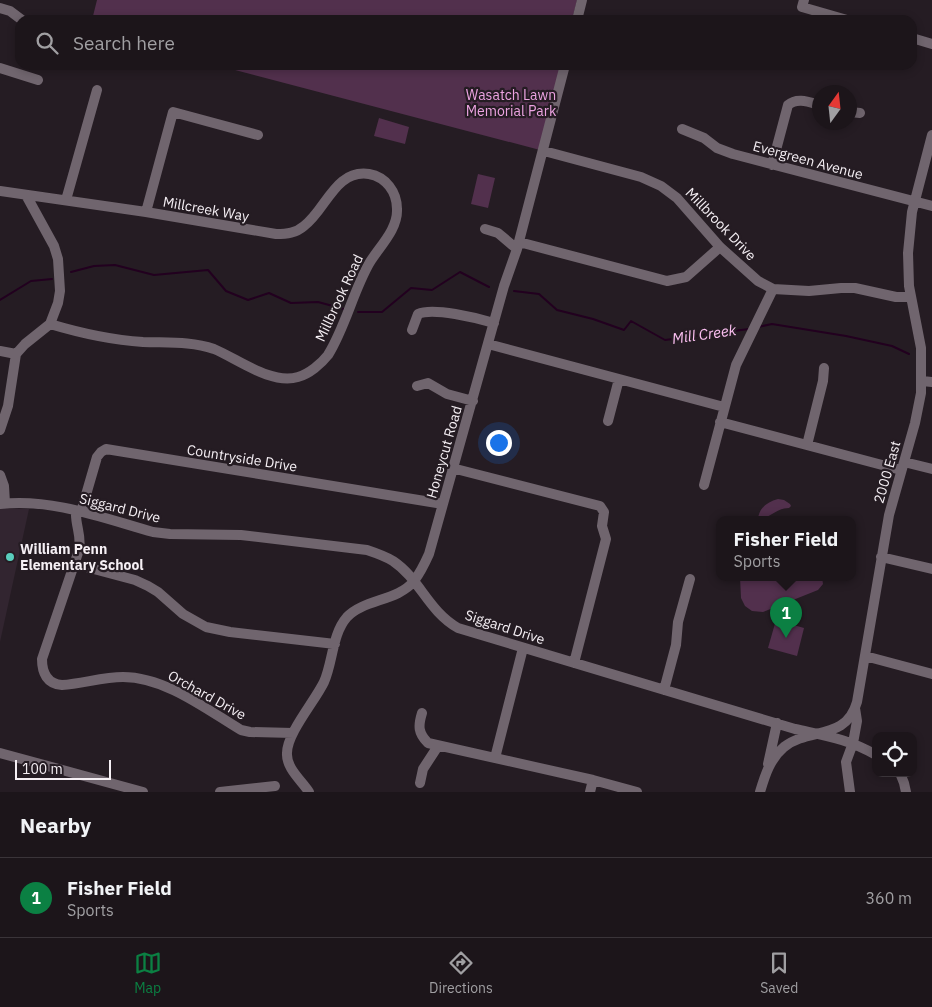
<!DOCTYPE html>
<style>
body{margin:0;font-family:"IBM Plex Sans",sans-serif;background:#251e23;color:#f1f3f6}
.controls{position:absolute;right:15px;bottom:15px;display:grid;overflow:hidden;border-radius:10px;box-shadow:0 2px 8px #0003}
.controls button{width:45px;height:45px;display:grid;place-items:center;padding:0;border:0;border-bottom:1px solid #3a3439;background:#1c151a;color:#f1f3f6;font:25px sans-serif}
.compass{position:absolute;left:812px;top:85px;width:45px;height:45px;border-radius:50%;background:#1c151a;box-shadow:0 2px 8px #0003;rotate:15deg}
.scale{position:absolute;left:15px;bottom:12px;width:96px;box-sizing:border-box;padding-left:5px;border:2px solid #f5eff4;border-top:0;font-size:14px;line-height:18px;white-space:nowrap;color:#f5eff4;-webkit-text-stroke:4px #251c23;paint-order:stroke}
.you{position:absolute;left:498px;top:442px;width:18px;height:18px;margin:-12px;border:4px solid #fff;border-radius:50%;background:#1a73e8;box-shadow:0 0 0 8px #1a73e833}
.badge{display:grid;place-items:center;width:32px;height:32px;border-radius:50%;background:#0b8043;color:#fff;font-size:16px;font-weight:700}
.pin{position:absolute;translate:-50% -41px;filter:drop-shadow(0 1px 2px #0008)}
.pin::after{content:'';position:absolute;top:26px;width:18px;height:15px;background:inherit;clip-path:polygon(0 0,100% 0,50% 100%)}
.popup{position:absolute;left:716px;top:516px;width:140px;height:65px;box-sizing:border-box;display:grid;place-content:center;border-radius:10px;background:#1c151a;filter:drop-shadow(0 1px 4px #0005);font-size:16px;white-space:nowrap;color:#a09fa2}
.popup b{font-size:19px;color:#f1f3f6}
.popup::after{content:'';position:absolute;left:50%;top:100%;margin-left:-10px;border:10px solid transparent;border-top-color:#1c151a}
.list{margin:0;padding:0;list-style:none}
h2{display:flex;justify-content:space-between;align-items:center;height:65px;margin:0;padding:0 20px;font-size:21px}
h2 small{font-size:16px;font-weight:400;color:#a09fa2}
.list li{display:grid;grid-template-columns:32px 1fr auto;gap:15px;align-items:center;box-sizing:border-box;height:80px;padding:0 20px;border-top:1px solid #3a3439}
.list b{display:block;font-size:19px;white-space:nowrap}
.list p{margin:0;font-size:16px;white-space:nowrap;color:#a09fa2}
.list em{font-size:16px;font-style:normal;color:#a09fa2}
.icon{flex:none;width:28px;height:28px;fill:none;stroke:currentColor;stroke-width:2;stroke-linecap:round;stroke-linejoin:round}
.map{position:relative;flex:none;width:932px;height:792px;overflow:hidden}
.search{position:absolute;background:#1c151a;box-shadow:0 2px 8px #0003;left:15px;right:15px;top:15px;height:55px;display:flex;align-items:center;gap:12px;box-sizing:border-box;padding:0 18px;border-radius:15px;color:#a09fa2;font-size:19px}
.sheet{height:145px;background:#1c151a}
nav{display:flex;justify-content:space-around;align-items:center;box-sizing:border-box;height:70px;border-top:1px solid #3a3439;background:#1c151a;font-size:14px;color:#a09fa2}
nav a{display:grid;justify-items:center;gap:2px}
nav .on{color:#0b8043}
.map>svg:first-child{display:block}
.built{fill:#322530}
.green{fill:#52304d}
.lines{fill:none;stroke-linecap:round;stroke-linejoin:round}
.stream{stroke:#22001f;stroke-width:2}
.minor{stroke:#70656e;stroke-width:10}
.poi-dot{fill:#5acebd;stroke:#251c23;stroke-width:2}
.labels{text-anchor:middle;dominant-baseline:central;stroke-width:4.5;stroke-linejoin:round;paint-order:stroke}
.park-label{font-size:14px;fill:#eca3e1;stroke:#251c23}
.street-label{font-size:14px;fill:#f5eff4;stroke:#251c23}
.poi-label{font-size:14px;font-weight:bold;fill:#f5eff4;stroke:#251c23;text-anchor:start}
.water-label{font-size:15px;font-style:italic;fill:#fcc0f2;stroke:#251c23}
</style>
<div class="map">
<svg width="932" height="792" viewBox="0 0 932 792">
<rect width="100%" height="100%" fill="#251c23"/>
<!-- built -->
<path class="built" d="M0,508L29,509L0,642Z"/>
<!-- green -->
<path class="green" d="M97,0H577L572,20H92Z
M216,65H561L540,150Z
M379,118L409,127L405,144L374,136Z
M478,174L495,178L488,208L471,204Z
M778,499L784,500L790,504L791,506L789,508C776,508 770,519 758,519C759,508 767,502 778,499Z
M740,577H822L823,584L818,590L763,612L752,611L745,606L741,598Z
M776,620L804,628L797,656L768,648Z"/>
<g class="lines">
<!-- stream -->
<path class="stream" d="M71,272L94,266L115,265L154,275L208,270L226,291L248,300L269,293L291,303L318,302L344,309
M514,291L539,294L557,310L593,319L624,330L631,321L665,340L749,329
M0,300L31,281L52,279
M358,312H382L411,288L432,290L460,272L489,287
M758,327L772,324L846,336L892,346L909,354"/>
<!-- minor -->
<path class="minor" d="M804,0L802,7L847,20
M0,8L10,11L22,20
M577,20L582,0
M912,38L932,44
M0,68L38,80
M850,112L860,113
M682,129L704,138L717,148L733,154L932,206
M544,151L641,177L661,186L677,198L720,247L758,281L773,289L809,291L841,288H855L896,297H911
M772,165L788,105C797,97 809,102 820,105
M0,191L146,212L276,234C287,234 296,233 304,226C326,210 335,169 369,174C386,177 397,192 397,209C398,229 380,246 370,262C353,291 346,326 328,355C321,364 309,374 298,377C271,385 238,359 214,349C191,341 167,343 143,342C112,340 80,333 50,324
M66,200L97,90
M146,212L173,112L258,135
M485,229L498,233L517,249
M519,242L667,281L686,277L720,247
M412,330L418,314C433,307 477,318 494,323
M488,344L724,407
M0,351L16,354
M922,381L932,382
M417,386L428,383L447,394L473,401
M608,421L619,379
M720,422L901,470
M0,430L8,406L16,354L25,344L50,324L58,303L60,291L58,259L54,246L26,195
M807,445L823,381L824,368
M904,462L932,469
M452,468L600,506L604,512L602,526L606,539L574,663
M0,475L4,486L5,503
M704,485L736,365L773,289
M0,504C52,498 103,518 153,532L170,534L241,535L367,550C376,553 385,556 393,561C420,579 428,611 458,628L795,729C826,736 848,739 876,755
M76,511C75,525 82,536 79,550L42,659C42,673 47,684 62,685C82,684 102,677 123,677C165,677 206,709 241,730L250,732L293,733
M81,512L97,457L101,452L106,449L443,504
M881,557L932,569
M75,564L135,580L148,586L158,592L183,614L206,627L230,632L335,644
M865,656L932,674
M664,690L676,645L678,622L690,579
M422,713C418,726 418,733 428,743L593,780L637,792
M0,753L143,792
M495,758L523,648
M768,764L777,723
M900,773L904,783L906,792
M420,783L423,769L438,746
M220,792L275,786
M309,792C301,780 286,768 287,753C287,733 315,701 324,682C333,662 332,634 347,617C364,599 398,601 414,581C420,573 425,563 429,554L504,286L517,249L565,65
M590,792L593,780
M760,792C765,775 770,759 784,747C809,727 846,741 857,702L889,515L915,423L921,393V348L909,286L908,253L912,212L932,135
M850,792L846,762L853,743L857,721L855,708"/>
</g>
<!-- markers -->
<circle class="poi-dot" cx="10" cy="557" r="5"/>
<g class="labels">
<!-- park labels -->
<g class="park-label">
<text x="511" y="95">Wasatch Lawn<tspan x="511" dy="16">Memorial Park</tspan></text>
</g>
<!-- street labels -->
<g class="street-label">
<text transform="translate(808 160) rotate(15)">Evergreen Avenue</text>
<text transform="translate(206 209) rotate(10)">Millcreek Way</text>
<text transform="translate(721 224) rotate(46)">Millbrook Drive</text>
<text transform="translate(339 298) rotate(-65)">Millbrook Road</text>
<text transform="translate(444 452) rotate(-74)">Honeycut Road</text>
<text transform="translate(242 458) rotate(9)">Countryside Drive</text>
<text transform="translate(887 472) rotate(-74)">2000 East</text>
<text transform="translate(120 508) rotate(14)">Siggard Drive</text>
<text transform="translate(505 627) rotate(18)">Siggard Drive</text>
<text transform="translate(207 695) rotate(29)">Orchard Drive</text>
</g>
<!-- poi labels -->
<g class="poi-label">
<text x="20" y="549">William Penn<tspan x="20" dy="16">Elementary School</tspan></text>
</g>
<!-- water labels -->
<g class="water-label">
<text transform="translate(704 334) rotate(-8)">Mill Creek</text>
</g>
</g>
</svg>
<div class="controls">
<button><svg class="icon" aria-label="locate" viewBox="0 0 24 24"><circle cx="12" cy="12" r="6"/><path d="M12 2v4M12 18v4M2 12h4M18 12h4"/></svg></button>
</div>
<svg class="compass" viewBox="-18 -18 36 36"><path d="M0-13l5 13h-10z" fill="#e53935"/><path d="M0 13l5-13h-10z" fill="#a09fa2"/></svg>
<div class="scale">100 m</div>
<div class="you"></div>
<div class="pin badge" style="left:786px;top:638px">1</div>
<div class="popup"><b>Fisher Field</b>Sports</div>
<div class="search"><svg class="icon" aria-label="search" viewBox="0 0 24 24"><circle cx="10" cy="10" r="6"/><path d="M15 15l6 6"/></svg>Search here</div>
</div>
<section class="sheet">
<h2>Nearby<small></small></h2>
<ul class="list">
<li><span class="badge">1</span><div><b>Fisher Field</b><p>Sports</p></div><em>360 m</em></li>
</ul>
</section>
<nav>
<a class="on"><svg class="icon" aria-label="map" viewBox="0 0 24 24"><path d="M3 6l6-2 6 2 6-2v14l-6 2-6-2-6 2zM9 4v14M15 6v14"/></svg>Map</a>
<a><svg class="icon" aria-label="directions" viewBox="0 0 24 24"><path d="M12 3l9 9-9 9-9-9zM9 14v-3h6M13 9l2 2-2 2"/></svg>Directions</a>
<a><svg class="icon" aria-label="saved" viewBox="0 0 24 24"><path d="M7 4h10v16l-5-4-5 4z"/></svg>Saved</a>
</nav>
